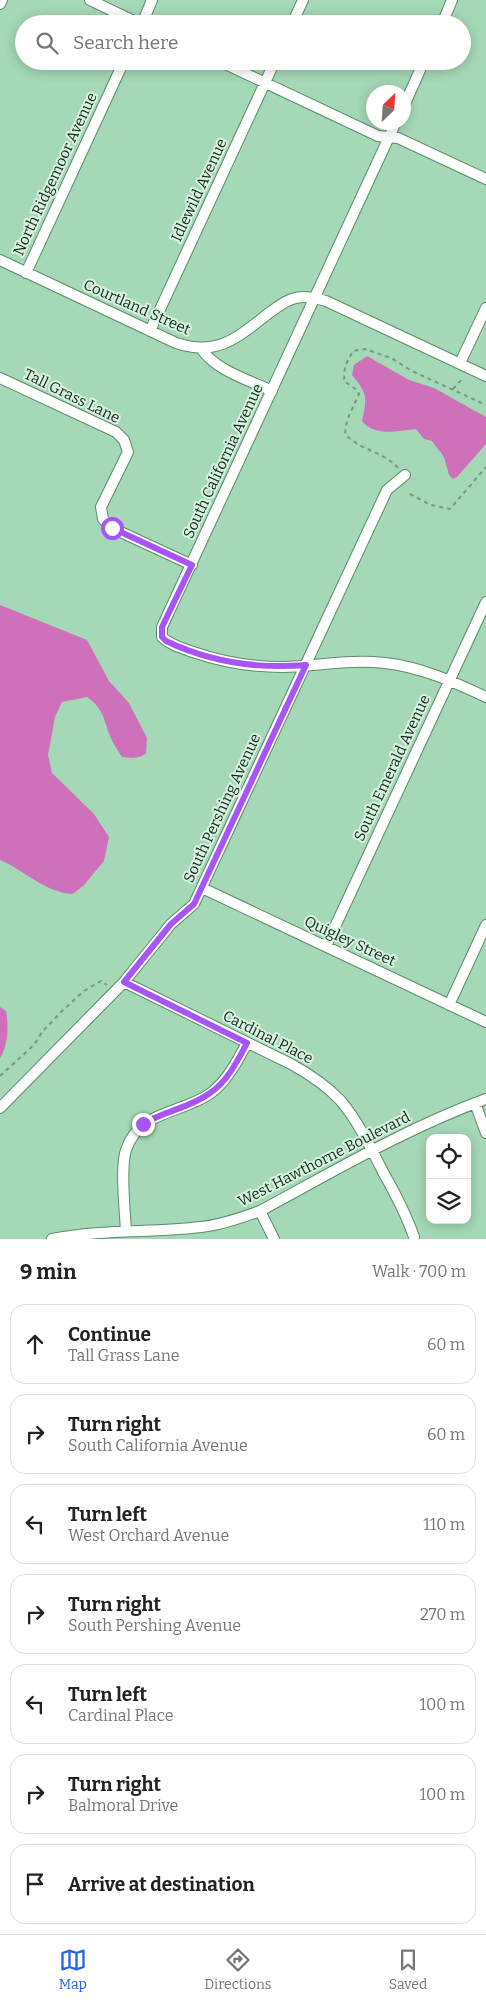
<!DOCTYPE html>
<meta charset="utf-8">
<style>
body{margin:0;font-family:Bitter,serif;background:#f6f6f6;color:#222}
.controls{position:absolute;right:15px;bottom:15px;display:grid;overflow:hidden;border-radius:10px;box-shadow:0 2px 12px #0003}
.controls button{width:45px;height:45px;display:grid;place-items:center;padding:0;border:0;border-bottom:1px solid #e0e0e0;background:#fff;color:#222;font:25px sans-serif}
.compass{position:absolute;left:366px;top:85px;width:45px;height:45px;border-radius:50%;background:#fff;box-shadow:0 2px 12px #0003;rotate:25deg}
.stop{position:absolute;width:15px;height:15px;margin:-11px;border:4px solid #a855f7;border-radius:50%;background:#fff}
.stop.end{background:#a855f7;border-color:#fff;box-shadow:0 1px 5px #0008}
.list{margin:0;padding:0;list-style:none}
h2{display:flex;justify-content:space-between;align-items:center;height:65px;margin:0;padding:0 20px;font-size:21px}
h2 small{font-size:16px;font-weight:400;color:#767676}
.list li{display:grid;grid-template-columns:32px 1fr auto;gap:15px;align-items:center;box-sizing:border-box;height:80px;margin:0 10px 10px;padding:0 10px;border:1px solid #e0e0e0;border-radius:15px}
.list b{display:block;font-size:19px;white-space:nowrap}
.list p{margin:0;font-size:16px;white-space:nowrap;color:#767676}
.list em{font-size:16px;font-style:normal;color:#767676}
.icon{flex:none;width:28px;height:28px;fill:none;stroke:currentColor;stroke-width:2;stroke-linecap:round;stroke-linejoin:round}
.map{position:relative;flex:none;width:486px;height:1239px;overflow:hidden}
.search{position:absolute;background:#fff;box-shadow:0 2px 12px #0003;left:15px;right:15px;top:15px;height:55px;display:flex;align-items:center;gap:12px;box-sizing:border-box;padding:0 18px;border-radius:28px;color:#767676;font-size:19px}
.sheet{height:695px;background:#fff}
nav{display:flex;justify-content:space-around;align-items:center;box-sizing:border-box;height:70px;border-top:1px solid #e0e0e0;background:#fff;font-size:14px;color:#767676}
nav a{display:grid;justify-items:center;gap:2px}
nav .on{color:#2563eb}
.map>svg:first-child{display:block}
.water{fill:#ce71ba}
.lines{fill:none;stroke-linecap:round;stroke-linejoin:round}
.street-casing{stroke:#5b8c6d;stroke-width:12}
.path{stroke:#739c82;stroke-width:2;stroke-dasharray:4 4;stroke-linecap:butt}
.street{stroke:#fff;stroke-width:10}
.route{stroke:#a855f7;stroke-width:6}
.labels{text-anchor:middle;dominant-baseline:central;stroke-width:4;stroke-linejoin:round;paint-order:stroke}
.street-label{font-size:15px;fill:#14281c;stroke:#d8f2e0}
</style>
<div class="map">
<svg width="486" height="1239" viewBox="0 0 486 1239">
<rect width="100%" height="100%" fill="#a4d8b6"/>
<!-- water -->
<path class="water" d="M367,356L409,380L434,388L486,417V444L457,477L453,479L449,475L444,457L432,441L424,439L416,429C397,431 375,437 362,421C367,398 368,394 352,375L354,365Z
M0,605L87,640L109,681L129,703L147,738L146,753C140,759 130,758 122,757C118,750 113,744 110,736C103,718 104,709 87,697L62,702L55,717L48,755L52,773L94,814L109,837L104,861L84,885L73,894C46,893 24,870 0,860Z
M0,1007L6,1011C9,1026 8,1045 0,1058Z"/>
<g class="lines">
<defs>
<path id="street" d="M90,0L140,24
M0,4L2,0
M142,24L152,0
M292,24L303,0
M442,24L452,0
M219,61L378,136L398,138L486,179
M404,106L424,61
M396,122L162,627V637C170,645 182,648 193,652C222,662 252,667 283,667C317,666 351,659 385,663C421,667 454,682 486,697
M0,260L176,343C218,357 238,337 269,313C280,305 290,297 304,297C311,297 319,299 326,301L486,376
M26,273L124,61
M150,331L275,61
M201,348C214,370 249,380 272,391
M460,363L486,308
M0,378L116,432L124,440L128,452L101,507L103,519L112,528L192,565
M202,888L486,1022
M326,946L486,602
M124,982L291,1064C309,1074 326,1085 340,1100C358,1121 371,1148 383,1172C395,1193 406,1214 414,1237
M449,1005L486,925
M475,1103L486,1133
M0,1108L124,982L171,924L194,904L387,490L405,475
M260,1211L274,1239
M126,1231C125,1211 120,1167 126,1150C139,1110 182,1114 211,1093C227,1081 238,1060 247,1043
M52,1239C102,1229 151,1233 201,1227C221,1225 241,1218 260,1211C334,1171 407,1128 486,1099"/>
</defs>
<!-- street casing -->
<use href="#street" class="street-casing"/>
<!-- path -->
<path class="path" d="M453,389L463,378
M398,468C383,451 361,451 345,434L347,420L359,394L357,390L344,381L345,366L353,351L365,349L391,358L412,371L486,405
M410,494L431,505L450,509L486,467
M0,1076L34,1045L42,1032L62,1011L84,991L101,981L107,985"/>
<!-- street -->
<use href="#street" class="street"/>
</g>
<g class="lines">
<!-- route -->
<path class="route" d="M112,528L192,565L162,627V637L166,641C210,662 258,669 306,665L194,904L171,924L124,982L247,1043C238,1060 227,1082 210,1093C190,1108 164,1111 143,1124"/>
</g>
<g class="labels">
<!-- street labels -->
<g class="street-label">
<text transform="translate(55 174) rotate(-65)">North Ridgemoor Avenue</text>
<text transform="translate(199 190) rotate(-65)">Idlewild Avenue</text>
<text transform="translate(137 307) rotate(24)">Courtland Street</text>
<text transform="translate(72 396) rotate(26)">Tall Grass Lane</text>
<text transform="translate(223 461) rotate(-65)">South California Avenue</text>
<text transform="translate(392 768) rotate(-65)">South Emerald Avenue</text>
<text transform="translate(222 808) rotate(-65)">South Pershing Avenue</text>
<text transform="translate(350 941) rotate(25)">Quigley Street</text>
<text transform="translate(268 1037) rotate(27)">Cardinal Place</text>
<text transform="translate(324 1159) rotate(-27)">West Hawthorne Boulevard</text>
</g>
</g>
</svg>
<div class="controls">
<button><svg class="icon" aria-label="locate" viewBox="0 0 24 24"><circle cx="12" cy="12" r="6"/><path d="M12 2v4M12 18v4M2 12h4M18 12h4"/></svg></button>
<button><svg class="icon" aria-label="layers" viewBox="0 0 24 24"><path d="M12 4l9 5-9 5-9-5zM3 14l9 5 9-5"/></svg></button>
</div>
<svg class="compass" viewBox="-18 -18 36 36"><path d="M0-13l5 13h-10z" fill="#e53935"/><path d="M0 13l5-13h-10z" fill="#767676"/></svg>
<div class="stop" style="left:112px;top:528px"></div>
<div class="stop end" style="left:143px;top:1124px"></div>
<div class="search"><svg class="icon" aria-label="search" viewBox="0 0 24 24"><circle cx="10" cy="10" r="6"/><path d="M15 15l6 6"/></svg>Search here</div>
</div>
<section class="sheet">
<h2>9 min<small>Walk · 700 m</small></h2>
<ul class="list">
<li><svg class="icon" aria-label="ahead" viewBox="0 0 24 24"><path d="M12 20V5M6 11l6-6 6 6"/></svg><div><b>Continue</b><p>Tall Grass Lane</p></div><em>60 m</em></li>
<li><svg class="icon" aria-label="right" viewBox="0 0 24 24"><path d="M7 20v-9h11M14 6l5 5-5 5"/></svg><div><b>Turn right</b><p>South California Avenue</p></div><em>60 m</em></li>
<li><svg class="icon" aria-label="left" viewBox="0 0 24 24"><path d="M17 20v-9H6M10 6l-5 5 5 5"/></svg><div><b>Turn left</b><p>West Orchard Avenue</p></div><em>110 m</em></li>
<li><svg class="icon" aria-label="right" viewBox="0 0 24 24"><path d="M7 20v-9h11M14 6l5 5-5 5"/></svg><div><b>Turn right</b><p>South Pershing Avenue</p></div><em>270 m</em></li>
<li><svg class="icon" aria-label="left" viewBox="0 0 24 24"><path d="M17 20v-9H6M10 6l-5 5 5 5"/></svg><div><b>Turn left</b><p>Cardinal Place</p></div><em>100 m</em></li>
<li><svg class="icon" aria-label="right" viewBox="0 0 24 24"><path d="M7 20v-9h11M14 6l5 5-5 5"/></svg><div><b>Turn right</b><p>Balmoral Drive</p></div><em>100 m</em></li>
<li><svg class="icon" aria-label="arrive" viewBox="0 0 24 24"><path d="M6 21V4h12l-3 4 3 4H6"/></svg><div><b>Arrive at destination</b></div></li>
</ul>
</section>
<nav>
<a class="on"><svg class="icon" aria-label="map" viewBox="0 0 24 24"><path d="M3 6l6-2 6 2 6-2v14l-6 2-6-2-6 2zM9 4v14M15 6v14"/></svg>Map</a>
<a><svg class="icon" aria-label="directions" viewBox="0 0 24 24"><path d="M12 3l9 9-9 9-9-9zM9 14v-3h6M13 9l2 2-2 2"/></svg>Directions</a>
<a><svg class="icon" aria-label="saved" viewBox="0 0 24 24"><path d="M7 4h10v16l-5-4-5 4z"/></svg>Saved</a>
</nav>
